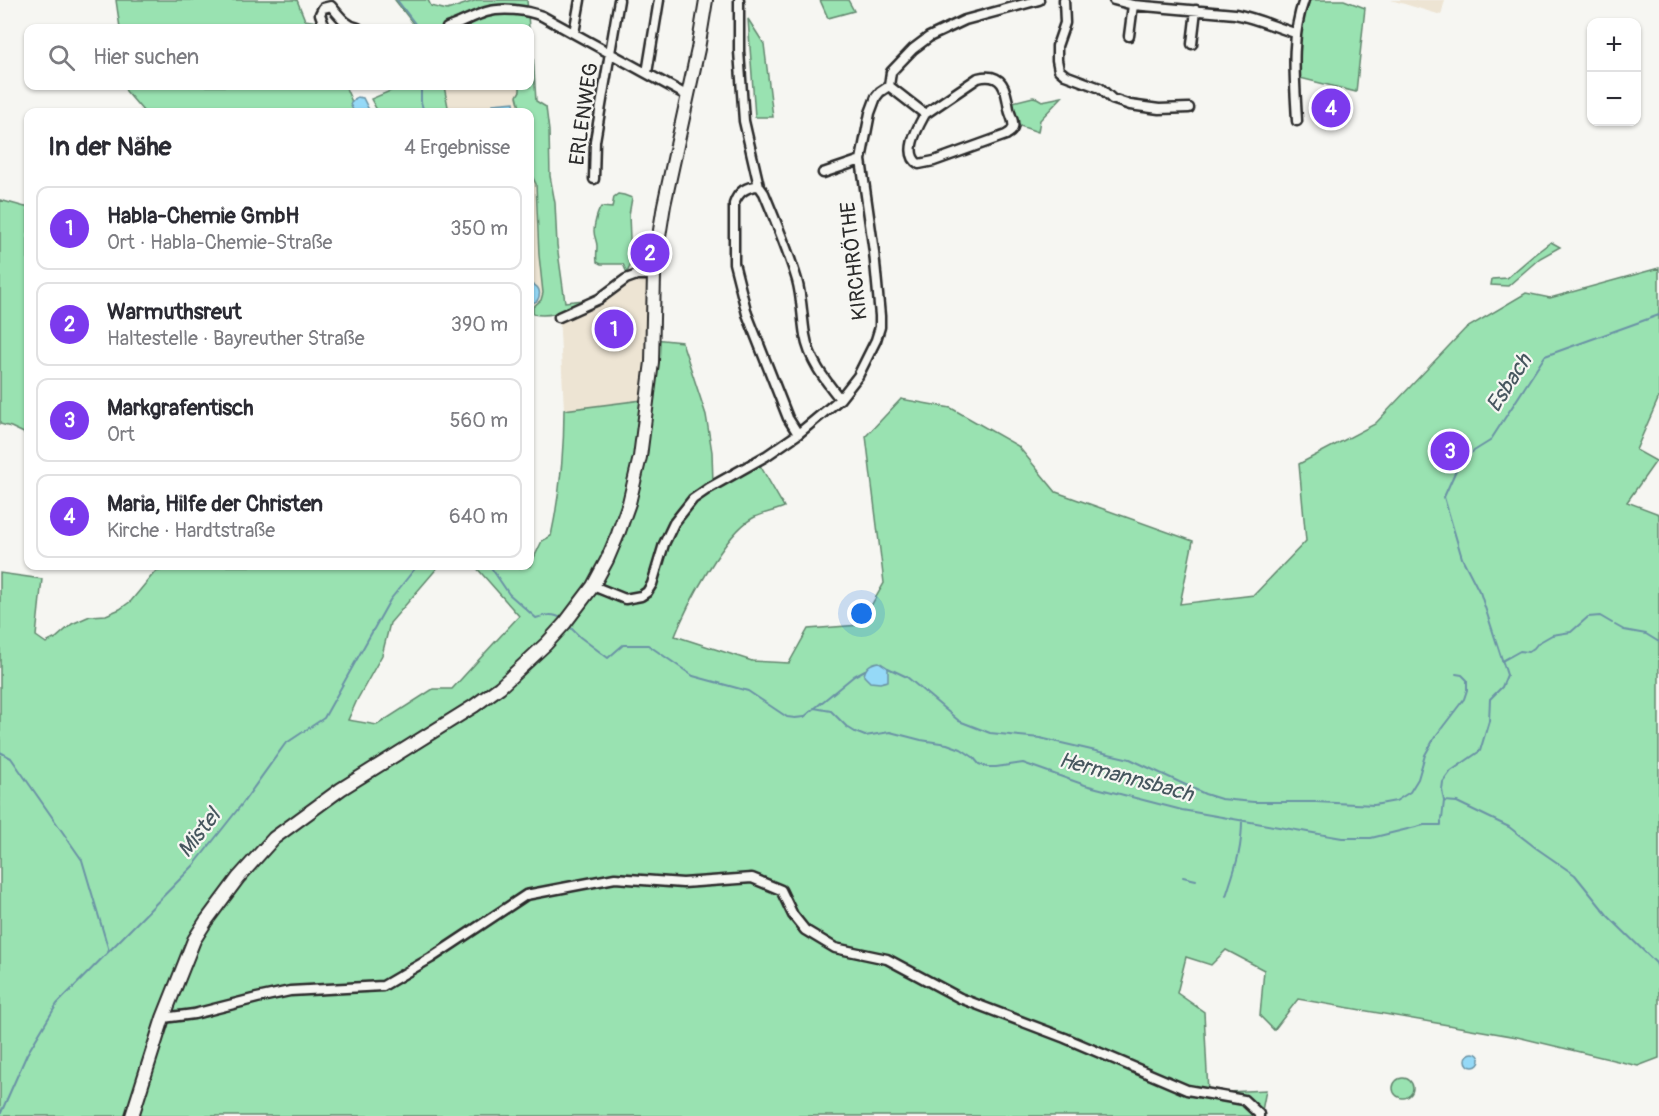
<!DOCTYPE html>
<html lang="de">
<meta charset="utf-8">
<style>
body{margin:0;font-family:Pangolin,sans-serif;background:#f2f2f3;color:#2b2b33}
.controls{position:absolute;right:18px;top:18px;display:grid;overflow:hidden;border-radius:12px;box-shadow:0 2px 4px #0004}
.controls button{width:54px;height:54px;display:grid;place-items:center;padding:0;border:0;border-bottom:2px solid #e1e1e2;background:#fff;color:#2b2b33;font:30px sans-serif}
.you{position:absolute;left:862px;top:614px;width:21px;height:21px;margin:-15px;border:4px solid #fff;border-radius:50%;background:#1a73e8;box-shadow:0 0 0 9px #1a73e833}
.badge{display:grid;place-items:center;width:39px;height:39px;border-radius:50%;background:#7c3aed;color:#fff;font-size:20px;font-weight:700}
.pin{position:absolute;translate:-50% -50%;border:3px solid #fff;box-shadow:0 2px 6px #0006}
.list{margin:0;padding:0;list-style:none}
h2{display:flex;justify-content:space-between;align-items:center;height:78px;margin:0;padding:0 24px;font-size:26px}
h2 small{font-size:20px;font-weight:400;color:#7c7c81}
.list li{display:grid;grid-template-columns:39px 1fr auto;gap:18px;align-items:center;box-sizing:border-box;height:84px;margin:0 12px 12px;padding:0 12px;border:2px solid #e1e1e2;border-radius:12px}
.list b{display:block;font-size:22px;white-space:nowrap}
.list p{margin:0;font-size:20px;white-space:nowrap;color:#7c7c81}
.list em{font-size:20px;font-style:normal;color:#7c7c81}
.icon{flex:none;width:33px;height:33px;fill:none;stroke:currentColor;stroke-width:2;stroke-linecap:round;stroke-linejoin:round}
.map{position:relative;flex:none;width:1659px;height:1116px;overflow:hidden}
.search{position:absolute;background:#fff;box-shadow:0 2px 4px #0004;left:24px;top:24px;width:510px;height:66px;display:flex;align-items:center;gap:15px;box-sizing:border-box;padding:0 21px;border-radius:12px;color:#7c7c81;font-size:22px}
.panel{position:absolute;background:#fff;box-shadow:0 2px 4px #0004;left:24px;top:108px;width:510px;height:462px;border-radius:12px}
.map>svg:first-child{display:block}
.built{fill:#ede4d3}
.green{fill:#99e2b1;stroke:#62866e;stroke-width:1.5}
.water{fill:#95d9f7;stroke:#6b93a5;stroke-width:1.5}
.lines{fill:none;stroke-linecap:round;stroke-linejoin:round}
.stream{stroke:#6b93a5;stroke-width:2}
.street-casing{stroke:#2b2b2b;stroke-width:13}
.secondary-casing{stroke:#2b2b2b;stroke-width:16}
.street{stroke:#f6f6f2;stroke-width:8}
.secondary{stroke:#f6f6f2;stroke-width:12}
.labels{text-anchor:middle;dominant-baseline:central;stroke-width:4.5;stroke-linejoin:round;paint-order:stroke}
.street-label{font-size:21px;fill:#2b2b2b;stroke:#f6f6f2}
.water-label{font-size:22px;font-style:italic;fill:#46565e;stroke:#f6f6f2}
</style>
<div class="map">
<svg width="1659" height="1116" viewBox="0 0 1659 1116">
<rect width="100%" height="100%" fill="#f6f6f2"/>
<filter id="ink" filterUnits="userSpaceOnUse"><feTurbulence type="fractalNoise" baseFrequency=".0167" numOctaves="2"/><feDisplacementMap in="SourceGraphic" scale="12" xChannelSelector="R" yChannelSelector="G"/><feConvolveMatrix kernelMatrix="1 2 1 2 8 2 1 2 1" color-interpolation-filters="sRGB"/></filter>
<g filter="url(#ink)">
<!-- built -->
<path class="built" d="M1391,0H1445L1441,15Z
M440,86H530L548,305L530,306V112H446Z
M656,274L650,399L564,410L559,313L597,297L625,278Z"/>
<!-- green -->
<path class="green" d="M116,0H297L305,20L317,22L320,28H120Z
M395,0H428L431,6L447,10L477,0H527L529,28H414L415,26Z
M820,0H848L854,11L828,18Z
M1310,0H1344L1365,8L1356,92L1300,78V27Z
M748,19L764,44L773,117H755Z
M530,36V39H532L536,101L546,107L549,131L550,176L555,203L557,245L565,302L584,300L585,302C567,309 553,318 533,314V307L541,300L543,293L539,255L536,184L530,172V112H521L517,96L520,91V86H530Z
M124,86H345L356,111L361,112H144L126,91Z
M402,86H444L449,112H378L371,99Z
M1033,97L1037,98L1042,101L1062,97L1040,120L1038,132L1014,124L1009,103Z
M618,194L624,195L632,198L629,215L631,263L627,273L623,264H601L597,262C596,256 597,252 597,246C597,241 594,237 594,231C594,225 597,213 601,207L612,208L614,197Z
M0,200L25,207L28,206V435L11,427L0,424Z
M1551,242L1560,247L1540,258L1508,286L1491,285L1492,279L1507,278L1535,254Z
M1659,268V397L1636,450L1656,461L1627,502L1659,514V1058L1638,1066L1517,1037L1298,999L1274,1030L1260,1016L1264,970L1226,950L1211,965L1186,957L1177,993L1204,1012L1208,1093L1266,1090L1261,1116H0V573L42,579L36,636L46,643L56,638L72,624L90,616L106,615L120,609L131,601L155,572L178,566H439L390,623L382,655L357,700L348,720L377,725L433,689H452L519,616L475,566H511L518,568L530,566L542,541L551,536C560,494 564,453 564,410L650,399L654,339L682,342L706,415L712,452L713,483L759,459L761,467L784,507C775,511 762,513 753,518C725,533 687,605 675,636L752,661L789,663L808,629L860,625L884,583L866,436L901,399L951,408L1018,446L1056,492L1193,541L1180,604L1254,595L1306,541L1299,464L1375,424L1465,329L1526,293L1550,298Z
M1393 1088a10 10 0 1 1 20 0a10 10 0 1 1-20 0Z"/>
<!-- water -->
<path class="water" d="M357,97L363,98L370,112H354L350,104Z
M514,102L515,112H494L493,104Z
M530,284C539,285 542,293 537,301L530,304Z
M879,662L888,668V681L880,683L870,682L864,676C865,667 870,663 879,662Z
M1466 1060a7 7 0 1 1 14 0a7 7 0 1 1-14 0Z"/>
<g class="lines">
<!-- stream -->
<path class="stream" d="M397,0L416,25V28
M326,15L330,28
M421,86V102L424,112
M1450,456L1461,459
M490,566L509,594L536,618C545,615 554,613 562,619
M1479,591L1462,558L1444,497L1461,459L1490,441L1545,356L1659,315
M1615,625L1624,630L1646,634L1659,642
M570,627L580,637L608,658L623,645H648L693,676L748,691L787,717L795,718L804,717L854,676L865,670
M1502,661L1520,651L1528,652L1534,648L1538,643L1552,635L1571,632L1588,617L1600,616L1612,623
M888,668L907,677L959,721L990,733L1040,738L1130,759L1205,794L1221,799L1254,802H1316L1374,805L1396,801L1410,792L1418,779L1425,755L1435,737L1464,699L1467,690V680L1462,675L1456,674
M814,708L831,711L847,727L855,732L865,736L890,732L921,740L947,744L961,749L973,757L979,764L987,767H996L1023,763L1085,785L1182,810L1342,838H1371L1424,825H1441V821
M0,752L11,758L82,860L109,951
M1444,801L1457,802L1509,827L1536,848L1575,875L1608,916L1656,963L1659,970
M1442,819L1444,801L1442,790L1443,782L1451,771L1480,751L1489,721L1490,699L1502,687L1507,675L1480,592
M1183,877L1196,880
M1226,896C1235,868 1242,851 1242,820
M0,1115L27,1054L57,1004L194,865L242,804L285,744L324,718L390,600L417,566"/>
<defs>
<path id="street" d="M739,0V51L744,121L759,186L764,193C776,222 788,250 797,280C802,298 802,317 805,335C809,360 825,380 840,399
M1064,0L1065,23L1057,46V60L1059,70L1065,75L1100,88L1112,99L1130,105L1159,109L1189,108
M1114,0L1133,5L1235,14C1256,18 1275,27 1295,33
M325,28L320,14L323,8L331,6C339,15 346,26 358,28
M447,28C460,24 473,16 486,12C503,7 526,10 542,16L688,96
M574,33L580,0
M1129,36L1133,5
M1192,44L1196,10
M647,73L659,0
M889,86L925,114C918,127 902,154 919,164L934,161L1006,135C1010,132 1011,133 1013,128C1015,121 1010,116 1009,109C1006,89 1003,72 978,78L925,114
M889,86L891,72L913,49L929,37L965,20L1039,0
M1297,121C1295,80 1290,38 1304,0
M823,173L861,160
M594,179L595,141L619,0
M759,186C746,186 738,192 734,204V263L747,314L788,418L798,434
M559,317L599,299L626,279L637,275H654
M593,586L625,599L641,596L647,592L652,584L664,544L674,523L693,499L709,488L766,456L798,434L840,399L858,376L876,340L880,327V316L874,252L861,160L870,113L876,97L880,92L889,86
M163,1018L194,1014L257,998L290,991L383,986L431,958L526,895L615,878L683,883L752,878L781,890L793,915L805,930L835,948L887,959L960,998L1065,1038L1187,1090L1244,1100L1259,1114V1116"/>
<path id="secondary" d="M132,1116L163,1018L194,940L206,921L238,878L274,838L341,789L474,706L500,687L546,644L565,623L593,586L607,560L618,534L629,503L640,457L652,362L654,275L658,243L664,205L698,49L706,0"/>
</defs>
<!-- street casing -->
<use href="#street" class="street-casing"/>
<!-- secondary casing -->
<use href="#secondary" class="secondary-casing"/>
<!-- street -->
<use href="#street" class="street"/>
<!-- secondary -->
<use href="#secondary" class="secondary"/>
</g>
</g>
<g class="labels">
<!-- street labels -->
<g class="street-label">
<text transform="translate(584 114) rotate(-82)">ERLENWEG</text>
<text transform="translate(854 261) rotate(-96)">KIRCHRÖTHE</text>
</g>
<!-- water labels -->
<g class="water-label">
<text transform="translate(1509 383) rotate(-57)">Esbach</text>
<text transform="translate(1126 777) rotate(15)">Hermannsbach</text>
<text transform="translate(199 833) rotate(-52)">Mistel</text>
</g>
</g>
</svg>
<div class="controls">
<button>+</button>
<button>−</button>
</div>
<div class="you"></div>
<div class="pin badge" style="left:614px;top:329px">1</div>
<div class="pin badge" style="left:650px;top:253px">2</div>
<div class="pin badge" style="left:1450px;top:451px">3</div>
<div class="pin badge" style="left:1331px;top:108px">4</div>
<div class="search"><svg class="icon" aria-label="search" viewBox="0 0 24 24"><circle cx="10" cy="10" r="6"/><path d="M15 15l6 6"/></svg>Hier suchen</div>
<section class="panel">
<h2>In der Nähe<small>4 Ergebnisse</small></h2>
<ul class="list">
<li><span class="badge">1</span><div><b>Habla-Chemie GmbH</b><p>Ort · Habla-Chemie-Straße</p></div><em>350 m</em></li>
<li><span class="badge">2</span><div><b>Warmuthsreut</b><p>Haltestelle · Bayreuther Straße</p></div><em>390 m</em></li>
<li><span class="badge">3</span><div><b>Markgrafentisch</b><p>Ort</p></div><em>560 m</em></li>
<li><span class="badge">4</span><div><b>Maria, Hilfe der Christen</b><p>Kirche · Hardtstraße</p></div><em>640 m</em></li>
</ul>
</section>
</div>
